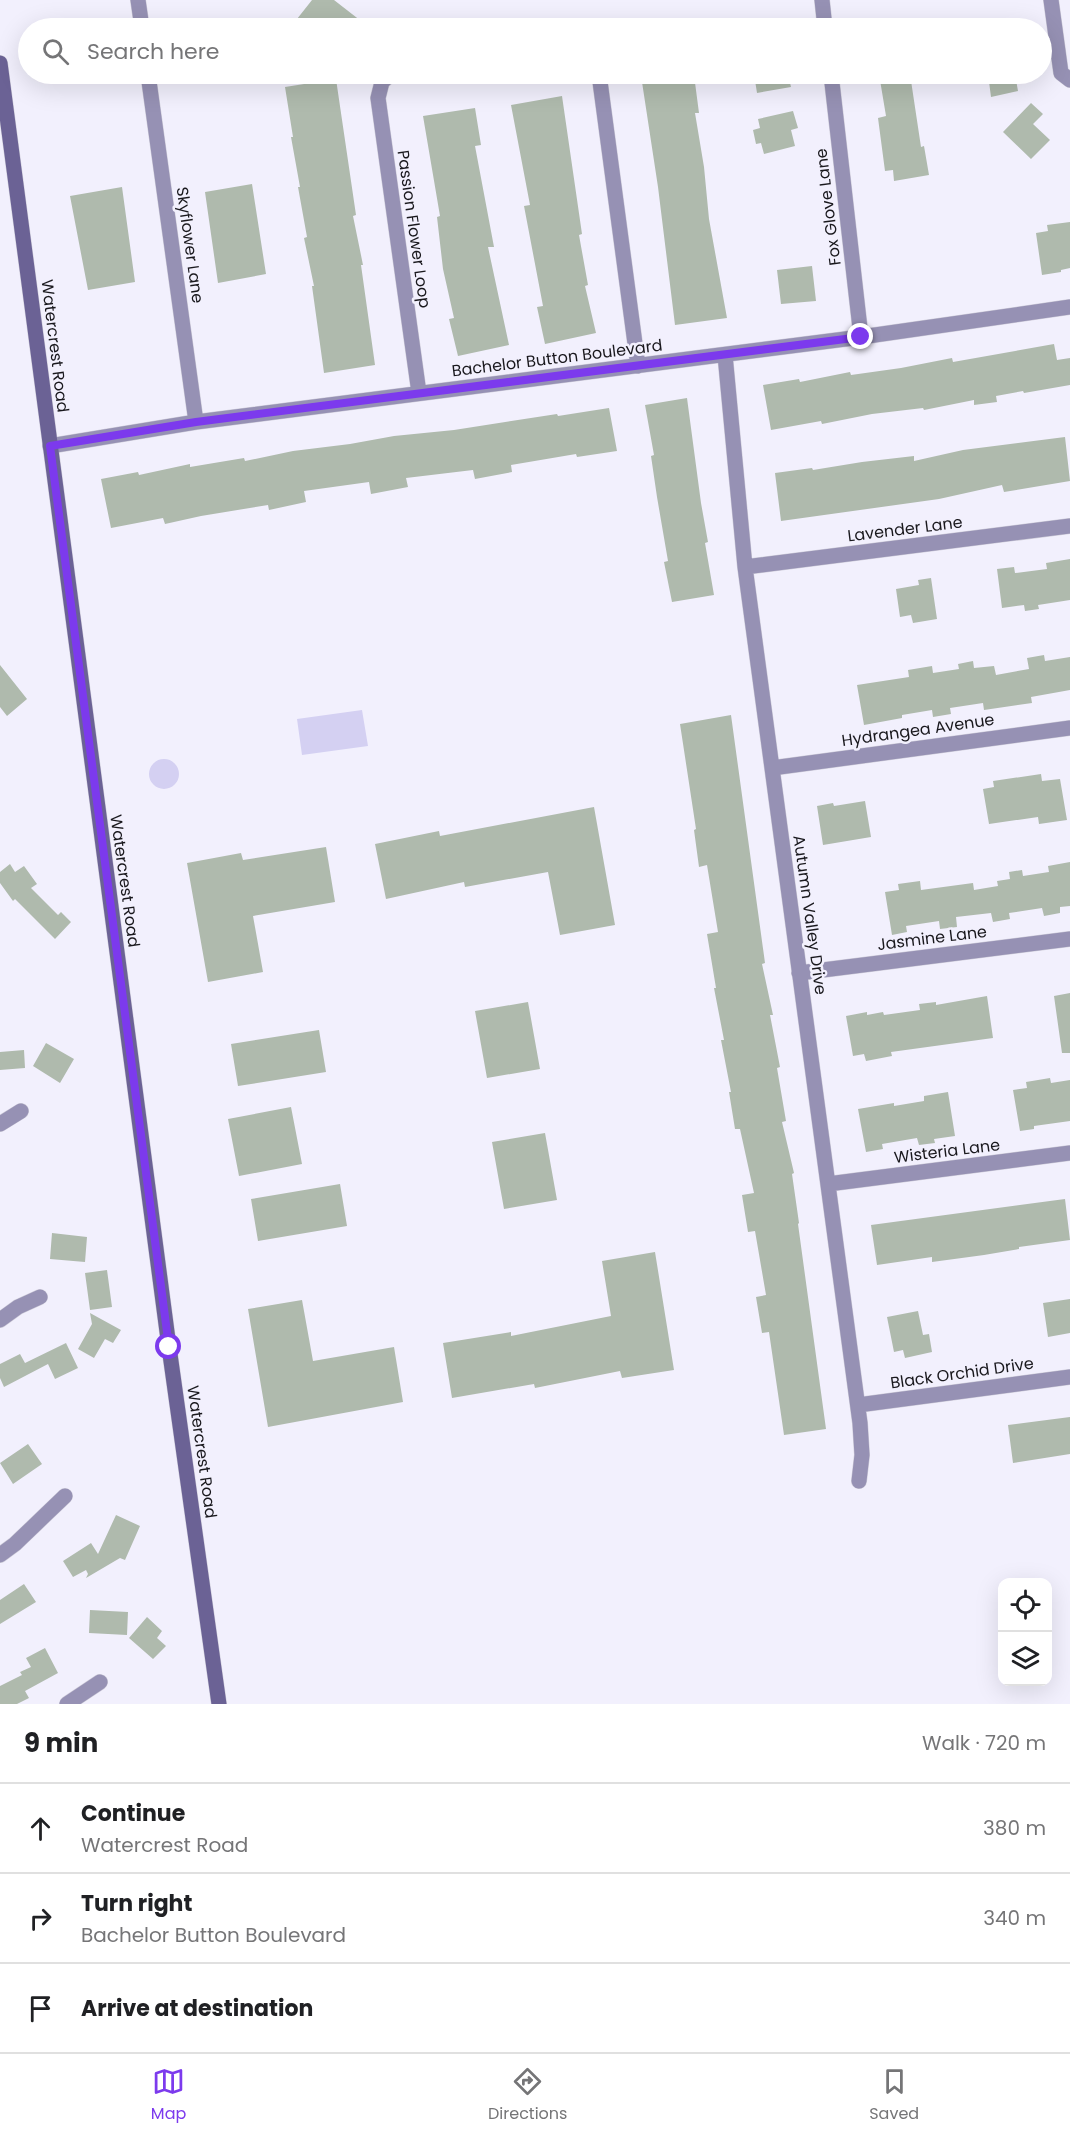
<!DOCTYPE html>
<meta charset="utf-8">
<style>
body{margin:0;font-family:Poppins,sans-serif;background:#f6f6f6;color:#202124}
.controls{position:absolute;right:18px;bottom:18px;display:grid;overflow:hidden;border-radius:12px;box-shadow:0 6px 24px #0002}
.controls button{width:54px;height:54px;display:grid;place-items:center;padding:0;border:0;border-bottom:2px solid #e0e0e0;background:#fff;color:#202124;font:30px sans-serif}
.stop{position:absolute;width:18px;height:18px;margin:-14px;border:4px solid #7c3aed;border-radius:50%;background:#fff}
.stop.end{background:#7c3aed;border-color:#fff;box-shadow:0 2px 6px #0008}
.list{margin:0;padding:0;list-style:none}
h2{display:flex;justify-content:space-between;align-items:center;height:78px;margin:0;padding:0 24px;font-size:26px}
h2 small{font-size:20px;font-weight:400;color:#757577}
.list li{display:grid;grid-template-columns:39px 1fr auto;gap:18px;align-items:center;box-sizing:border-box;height:90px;padding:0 24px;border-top:2px solid #e0e0e0}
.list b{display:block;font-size:22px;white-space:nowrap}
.list p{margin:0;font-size:20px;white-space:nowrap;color:#757577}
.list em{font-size:20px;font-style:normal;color:#757577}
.icon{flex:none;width:33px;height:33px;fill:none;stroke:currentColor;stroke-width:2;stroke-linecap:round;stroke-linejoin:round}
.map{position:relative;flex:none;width:1070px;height:1704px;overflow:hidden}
.search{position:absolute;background:#fff;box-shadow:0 6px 24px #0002;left:18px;right:18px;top:18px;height:66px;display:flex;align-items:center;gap:15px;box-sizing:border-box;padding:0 21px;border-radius:33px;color:#757577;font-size:22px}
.sheet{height:348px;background:#fff}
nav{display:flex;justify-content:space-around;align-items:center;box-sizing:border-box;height:84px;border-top:2px solid #e0e0e0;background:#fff;font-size:16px;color:#757577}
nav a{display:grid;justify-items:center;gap:3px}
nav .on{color:#7c3aed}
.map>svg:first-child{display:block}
.green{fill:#d4d0f2}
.building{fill:#afbaad}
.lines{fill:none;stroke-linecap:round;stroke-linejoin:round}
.street-casing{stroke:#cfcdd9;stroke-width:16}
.secondary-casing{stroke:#cfcdd9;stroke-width:16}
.street{stroke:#9691b4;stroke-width:15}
.secondary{stroke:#6b6295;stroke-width:15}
.route{stroke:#7c3aed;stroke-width:8}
.labels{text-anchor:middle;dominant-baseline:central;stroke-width:5;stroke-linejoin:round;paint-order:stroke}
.street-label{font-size:16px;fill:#19181d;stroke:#f2f0fd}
</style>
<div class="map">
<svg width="1070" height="1704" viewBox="0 0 1070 1704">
<rect width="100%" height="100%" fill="#f2f0fd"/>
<!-- green -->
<path class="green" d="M362,710L368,746L302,755L297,719Z
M149 774a15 15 0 1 1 30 0a15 15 0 1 1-30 0Z"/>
<!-- building -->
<path class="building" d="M312,0H334L370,28H308L297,19Z
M754,74H788L791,87L757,93Z
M879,74H910L921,147L924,146L929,175L894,181L893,170L885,171L878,118L886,116Z
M988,74H1015L1018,91L991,97Z
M694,75L699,113H695L704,167L709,219L727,318L675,325L658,187L642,82Z
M336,79L356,215L353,216L363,265H361L375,365L324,373L312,286H314L304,238L307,237L298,187H300L291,137H293L285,87Z
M562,96L582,234L579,235L588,285L585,286L596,333L545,344L537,307L543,306L524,206L530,205L511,105Z
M1031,103L1043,114L1033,124L1050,140L1031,159L1003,132Z
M475,108L481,145L475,146L494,247H488L509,345L458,356L449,319L454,318L443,269L437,217L440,216L423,116Z
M793,111L798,128L791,130L795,146L764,154L761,143L756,144L753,130L760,128L758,119Z
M252,184L266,274L218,283L205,192Z
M122,187L135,282L88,290L70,196Z
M1070,222V268L1061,270V272L1042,275L1036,233L1048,231L1047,225Z
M812,266L816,301L781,304L777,270Z
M1054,344L1057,360L1070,358V385L1024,393L1023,391L996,396L997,402L974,405V400L924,410L923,408L872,414L822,424L821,421L771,430L763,385L799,379L800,382L850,372L851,375L901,368L952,358L953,362Z
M687,398L701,503L708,542L705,543L714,595L672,602L664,562L668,561L657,497L651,456L654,455L645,405Z
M609,408L617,451L577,457L576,454L511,465L512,472L475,479L473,470L406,478L408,487L371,494L369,482L304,491L306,502L269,510L268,505L201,516L165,524L163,518L111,528L101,479L138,472L139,475L190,464V467L244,458L245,461L293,451L350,444L394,436L454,430L557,414L558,416Z
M1065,437L1070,481L1004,492L1002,485L939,499L781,521L775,473L812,468L813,470L862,462L914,456V461L963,450Z
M1070,559V600L1038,605L1039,609L1025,611L1024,605L1002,608L997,569L1014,567L1015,573L1047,569L1046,563Z
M931,578L937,619L913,623L911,615L900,617L896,589L919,585L918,580Z
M1044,655L1045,661L1070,657V690L1031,697L1032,703L984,710L983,703L950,708L951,714L933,717L932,710L902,715V718L864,725L857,685L909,677L908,670L932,666L933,673L959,669L958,664L973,661L974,668L994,666L996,675L1029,669L1027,658Z
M0,665L27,699L7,716L0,707Z
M731,715L765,963L762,964L773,1015H770L780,1067L777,1068L786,1121L782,1122L794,1173L792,1174L799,1223L798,1224L826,1429L784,1435L769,1332L762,1333L756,1297L766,1295L755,1231L748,1232L742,1195L754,1193L740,1129H735L729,1092H731L721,1040H724L714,988H716L707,934L718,932L707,865L699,867L694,830L696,829L680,724Z
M1041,774L1042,781L1060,779L1067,820L1039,824L1038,817L989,824L983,789L994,787L993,781Z
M865,801L871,837L823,845L817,806L833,803L834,806Z
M594,807L615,925L560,935L548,872L465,887L464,882L386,899L375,844L439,831L440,836Z
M326,847L335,902L253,916L263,972L208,982L187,863L241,853L243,860Z
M1070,862V906L1060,907V913L1044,916L1042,908L1009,913L1010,919L993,922L991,913L956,917L957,927L940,929L939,921L906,926L907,932L892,935L885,892L899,890L898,884L920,881L921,890L973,883L974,890L998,886L997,881L1010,879L1009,872L1022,870L1023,876L1049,872L1048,866Z
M10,864L15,872L24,866L37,884L31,888L58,915L61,912L71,922L55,939L15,899L13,901L0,883V872Z
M1070,993V1053H1062L1054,996Z
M987,996L993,1038L891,1052L892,1056L866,1061L864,1054L853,1056L846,1016L867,1012V1015L883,1012L884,1015L920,1010L919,1004L936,1002V1005Z
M528,1002L540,1069L487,1078L475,1011Z
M319,1030L326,1072L238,1086L231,1044Z
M46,1043L74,1059L60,1083L33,1066Z
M24,1050L25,1068L0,1070V1052Z
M1050,1078L1051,1083L1070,1080V1121L1034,1126V1129L1020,1131L1013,1090L1027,1088L1026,1082Z
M948,1092L955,1136L934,1139L935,1143L919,1145L917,1138L882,1144L883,1149L866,1152L858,1109L894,1103V1106L924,1101V1096Z
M291,1107L302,1164L239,1176L228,1119Z
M545,1133L557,1200L504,1209L492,1142Z
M340,1184L347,1226L258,1241L251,1199Z
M1065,1199L1070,1240L1019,1247V1249L984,1255L932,1262V1257L877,1265L871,1225Z
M52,1233L87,1237L85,1262L50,1259Z
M655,1252L674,1370L622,1378L620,1371L535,1388L534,1384L452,1398L443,1343L511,1332V1336L611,1316L602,1261Z
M107,1270L112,1307L90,1310L85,1273Z
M1070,1299V1333L1048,1337L1043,1303Z
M302,1300L313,1361L394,1347L403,1402L268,1427L248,1309Z
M918,1311L923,1335L929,1334L932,1352L905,1358L903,1350L894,1352L887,1317Z
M90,1313L121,1330L113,1343L105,1339L94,1358L78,1349L92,1324Z
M66,1343L78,1368L55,1379L48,1364L4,1387L0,1378V1364L20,1354L25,1363Z
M1070,1417V1454L1013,1463L1008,1425Z
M28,1444L42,1464L13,1484L0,1463Z
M116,1515L140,1526L125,1560L120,1558L86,1578L88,1574L86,1570L73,1577L63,1561L91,1543L98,1554Z
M24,1584L36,1602L0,1624V1600Z
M90,1610L128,1612L127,1635L89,1633Z
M147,1617L162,1631L157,1638L166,1646L153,1659L129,1638Z
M45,1648L58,1673L25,1691L29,1698L17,1704H0V1686L22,1675L20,1672L31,1667L26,1658Z"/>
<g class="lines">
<defs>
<path id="street" d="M138,0L142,28
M822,0L825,28
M1051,0L1061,73L1070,80
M148,74L196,422
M391,74L382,82L378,98L419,393
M599,74L638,366
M831,74L861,337
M725,355L745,567L860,1423L862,1455L859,1481
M50,446L196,422L861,337L1070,307
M745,567L1070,526
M772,768L1070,728
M799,973L1070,939
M0,1124L21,1111
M828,1184L1070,1153
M0,1320L18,1307L40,1297
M858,1405L1070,1377
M0,1555L15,1544L65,1496
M67,1704L100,1682"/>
<path id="secondary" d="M0,63L169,1347L219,1704"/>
</defs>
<!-- street casing -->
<use href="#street" class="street-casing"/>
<!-- secondary casing -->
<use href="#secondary" class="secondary-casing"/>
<!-- street -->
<use href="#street" class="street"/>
<!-- secondary -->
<use href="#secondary" class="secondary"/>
</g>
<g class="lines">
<!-- route -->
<path class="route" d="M169,1347L50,446L196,422L861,337"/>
</g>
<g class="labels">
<!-- street labels -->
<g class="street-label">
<text transform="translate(828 207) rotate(-97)">Fox Glove Lane</text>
<text transform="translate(414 229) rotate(82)">Passion Flower Loop</text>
<text transform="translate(190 245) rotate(82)">Skyflower Lane</text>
<text transform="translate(55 346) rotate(83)">Watercrest Road</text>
<text transform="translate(557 358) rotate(-7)">Bachelor Button Boulevard</text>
<text transform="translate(905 529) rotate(-7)">Lavender Lane</text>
<text transform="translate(918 730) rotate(-8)">Hydrangea Avenue</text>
<text transform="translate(125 881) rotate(82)">Watercrest Road</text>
<text transform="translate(810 915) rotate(82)">Autumn Valley Drive</text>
<text transform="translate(932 938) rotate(-7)">Jasmine Lane</text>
<text transform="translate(947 1151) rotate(-7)">Wisteria Lane</text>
<text transform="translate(962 1373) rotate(-8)">Black Orchid Drive</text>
<text transform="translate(202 1452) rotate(82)">Watercrest Road</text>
</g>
</g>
</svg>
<div class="controls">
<button><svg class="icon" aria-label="locate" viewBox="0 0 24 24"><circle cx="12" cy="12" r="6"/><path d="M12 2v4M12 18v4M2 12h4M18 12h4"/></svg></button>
<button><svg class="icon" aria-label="layers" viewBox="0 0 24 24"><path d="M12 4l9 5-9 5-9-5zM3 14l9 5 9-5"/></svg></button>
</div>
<div class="stop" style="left:169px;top:1347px"></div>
<div class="stop end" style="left:861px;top:337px"></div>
<div class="search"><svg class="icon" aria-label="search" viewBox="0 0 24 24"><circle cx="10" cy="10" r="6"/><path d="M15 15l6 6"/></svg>Search here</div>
</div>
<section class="sheet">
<h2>9 min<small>Walk · 720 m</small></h2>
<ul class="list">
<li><svg class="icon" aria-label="ahead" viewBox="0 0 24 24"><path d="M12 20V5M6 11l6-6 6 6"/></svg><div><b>Continue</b><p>Watercrest Road</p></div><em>380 m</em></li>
<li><svg class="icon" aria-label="right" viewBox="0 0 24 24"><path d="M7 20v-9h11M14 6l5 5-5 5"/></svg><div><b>Turn right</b><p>Bachelor Button Boulevard</p></div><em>340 m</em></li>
<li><svg class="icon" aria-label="arrive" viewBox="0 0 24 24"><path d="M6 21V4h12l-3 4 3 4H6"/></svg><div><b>Arrive at destination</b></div></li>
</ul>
</section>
<nav>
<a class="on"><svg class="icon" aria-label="map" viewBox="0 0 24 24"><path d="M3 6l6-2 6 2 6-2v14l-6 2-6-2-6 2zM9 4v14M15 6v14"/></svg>Map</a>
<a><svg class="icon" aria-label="directions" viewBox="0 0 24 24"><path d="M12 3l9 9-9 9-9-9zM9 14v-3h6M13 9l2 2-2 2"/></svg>Directions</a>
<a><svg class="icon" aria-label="saved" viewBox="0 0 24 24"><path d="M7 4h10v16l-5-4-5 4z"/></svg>Saved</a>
</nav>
